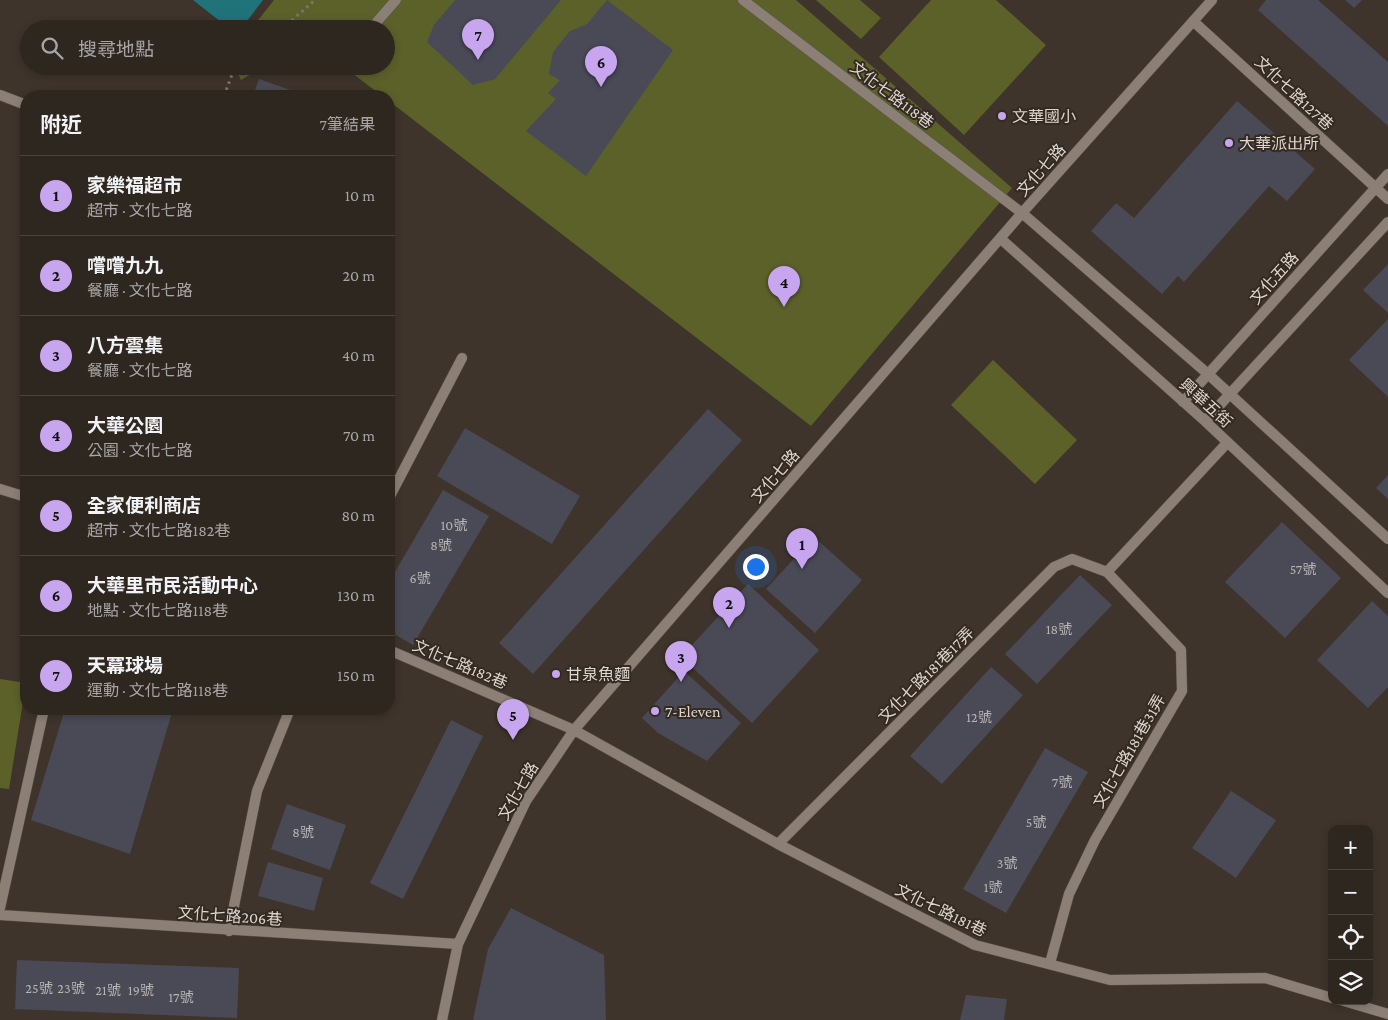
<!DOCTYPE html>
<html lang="zh-TW">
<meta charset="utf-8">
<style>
body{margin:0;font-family:"Crimson Pro","Noto Sans TC",serif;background:#3a332d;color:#f1f3f6}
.controls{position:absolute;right:15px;bottom:15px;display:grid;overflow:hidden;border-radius:10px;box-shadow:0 2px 8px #0003}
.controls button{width:45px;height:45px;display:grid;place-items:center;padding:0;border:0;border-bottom:1px solid #49443e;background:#2e2720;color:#f1f3f6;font:25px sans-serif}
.you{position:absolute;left:755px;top:566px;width:18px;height:18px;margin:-12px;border:4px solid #fff;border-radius:50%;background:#1a73e8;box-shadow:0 0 0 8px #1a73e833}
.badge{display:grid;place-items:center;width:32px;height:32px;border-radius:50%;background:#c7a6ef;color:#111;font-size:16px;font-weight:700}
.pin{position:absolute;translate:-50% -41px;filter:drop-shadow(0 1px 2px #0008)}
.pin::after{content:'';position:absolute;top:26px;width:18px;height:15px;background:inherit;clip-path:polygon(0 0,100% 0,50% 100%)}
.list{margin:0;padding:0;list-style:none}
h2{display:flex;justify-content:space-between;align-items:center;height:65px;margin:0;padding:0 20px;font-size:21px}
h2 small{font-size:16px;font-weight:400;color:#a7a5a5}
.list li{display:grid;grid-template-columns:32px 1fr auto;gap:15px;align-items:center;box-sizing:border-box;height:80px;padding:0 20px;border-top:1px solid #49443e}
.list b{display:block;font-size:19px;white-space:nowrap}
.list p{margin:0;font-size:16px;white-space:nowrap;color:#a7a5a5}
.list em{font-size:16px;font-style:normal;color:#a7a5a5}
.icon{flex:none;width:28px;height:28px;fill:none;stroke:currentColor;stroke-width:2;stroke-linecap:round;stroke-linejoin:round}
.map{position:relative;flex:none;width:1388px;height:1020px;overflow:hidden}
.search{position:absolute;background:#2e2720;box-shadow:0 2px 8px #0003;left:20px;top:20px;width:375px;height:55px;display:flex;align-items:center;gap:12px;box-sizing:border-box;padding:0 18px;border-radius:28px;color:#a7a5a5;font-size:19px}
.panel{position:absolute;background:#2e2720;box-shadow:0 2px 8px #0003;left:20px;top:90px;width:375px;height:625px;border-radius:20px}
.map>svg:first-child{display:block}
.green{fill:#5c612a}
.water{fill:#21737a}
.building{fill:#494a56}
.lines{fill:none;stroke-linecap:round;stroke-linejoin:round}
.street-casing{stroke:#5c534c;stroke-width:11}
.path{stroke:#7d756d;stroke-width:3;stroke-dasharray:2.5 4;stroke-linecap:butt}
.street{stroke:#8c8076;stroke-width:10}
.poi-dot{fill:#c7a6ef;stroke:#342a21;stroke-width:2}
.labels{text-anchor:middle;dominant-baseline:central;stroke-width:4;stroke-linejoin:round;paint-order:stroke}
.number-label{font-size:14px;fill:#b7b3b2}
.street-label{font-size:16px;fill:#dcd6d0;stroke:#342a21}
.poi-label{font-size:16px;fill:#dcd6d0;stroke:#342a21;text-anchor:start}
</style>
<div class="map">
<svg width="1388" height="1020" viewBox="0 0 1388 1020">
<rect width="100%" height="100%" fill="#3e342b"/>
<!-- green -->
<path class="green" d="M274,0H796L1012,188L811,426L389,101V96H382L343,66H386V29H251Z
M816,0H860L881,18L861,39Z
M931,0H996L1046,45L964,135L879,57Z
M234,66H265L241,80Z
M993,360L1077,440L1035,484L951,405Z
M0,679L26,683L9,789L0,788Z"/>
<!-- water -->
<path class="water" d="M193,0H263L241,29H230Z"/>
<!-- building -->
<path class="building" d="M455,0H561L495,79L473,85L427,42L434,25Z
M607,0L673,50L586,176L526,131L556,99L548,93L560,80L549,74L553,52L570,31L587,24Z
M1266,0H1318L1388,62V126L1258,10Z
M1345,0H1362L1354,8Z
M259,79L296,92L294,96H253Z
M1237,101L1315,169L1287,201L1269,186L1184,282L1178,276L1162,294L1091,231L1116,203L1134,218Z
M1388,264V313L1363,290Z
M1388,319V397L1349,360Z
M708,409L742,440L533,674L499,643Z
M465,428L580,496L552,544L437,476Z
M1388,475V499L1376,488Z
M443,490L489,516L413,645L389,631V582Z
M1282,522L1341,578L1285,638L1225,582Z
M814,537L862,580L815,633L766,589Z
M1080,575L1112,605L1037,684L1005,654Z
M748,584L819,650L752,723L681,657Z
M1372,601L1388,616V687L1368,708L1317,660Z
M991,667L1023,695L942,784L910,756Z
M684,671L741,723L707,761L658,733L642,718Z
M65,709H173L130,854L31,820Z
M451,720L483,736L403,899L370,883Z
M1045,748L1088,772L1006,913L963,889Z
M1231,791L1276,820L1236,878L1192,848Z
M287,804L346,825L330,870L271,849Z
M268,862L323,878L314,911L258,896Z
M511,908L604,955L606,1020H473L488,949Z
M17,960L239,968L237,1018L15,1009Z
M966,995L1007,999L1004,1020H960Z"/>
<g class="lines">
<defs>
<path id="street" d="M743,0L1022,213L1208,374L1388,539
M1193,21L1388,199
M374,25L396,0
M0,95L26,105
M1001,239L1205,421L1388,593
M1183,402L1388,174
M1205,421L1388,222
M0,489L26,497
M389,498L462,358
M1107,572L1227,443
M389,650L574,730L778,844L975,945L1110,980L1265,978L1332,998
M778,844L1054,567L1072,559L1107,572L1181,650L1182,691L1095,840L1069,894L1050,963
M0,908L44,709
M0,915L458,944
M229,931L257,791L290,709
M1344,1001L1388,1014
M442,1020L458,944L526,801L574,730L1022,213L1212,0"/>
</defs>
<!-- street casing -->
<use href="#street" class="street-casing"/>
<!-- path -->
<path class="path" d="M282,29L315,0
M224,96L233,72L239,66"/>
<!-- street -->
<use href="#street" class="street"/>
</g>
<!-- markers -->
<g class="poi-dot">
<circle cx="1002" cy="116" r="5"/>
<circle cx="1229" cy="143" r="5"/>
<circle cx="556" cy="674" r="5"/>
<circle cx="655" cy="711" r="5"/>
</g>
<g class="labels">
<!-- number labels -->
<g class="number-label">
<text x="454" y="525">10號</text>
<text x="441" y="545">8號</text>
<text x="1303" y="569">57號</text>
<text x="420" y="578">6號</text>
<text x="1059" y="629">18號</text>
<text x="979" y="717">12號</text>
<text x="1062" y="782">7號</text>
<text x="1036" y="822">5號</text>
<text x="303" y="832">8號</text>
<text x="1007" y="863">3號</text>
<text x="993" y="887">1號</text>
<text x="39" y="988">25號</text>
<text x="71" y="988">23號</text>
<text x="108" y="990">21號</text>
<text x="141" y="990">19號</text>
<text x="181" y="997">17號</text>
</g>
<!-- street labels -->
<g class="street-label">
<text transform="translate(1294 93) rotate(43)">文化七路127巷</text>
<text transform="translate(892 95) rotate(37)">文化七路118巷</text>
<text transform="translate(1041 170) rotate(-48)">文化七路</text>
<text transform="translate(1274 278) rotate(-48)">文化五路</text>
<text transform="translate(1206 403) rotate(42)">興華五街</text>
<text transform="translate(775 476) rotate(-49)">文化七路</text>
<text transform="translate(460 664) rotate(23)">文化七路182巷</text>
<text transform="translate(926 675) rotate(-45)">文化七路181巷17弄</text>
<text transform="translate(1129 751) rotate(-60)">文化七路181巷31弄</text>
<text transform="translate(518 791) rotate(-60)">文化七路</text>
<text transform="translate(941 910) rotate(26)">文化七路181巷</text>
<text transform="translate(230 916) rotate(4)">文化七路206巷</text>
</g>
<!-- poi labels -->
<g class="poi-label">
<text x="1012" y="116">文華國小</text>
<text x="1239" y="143">大華派出所</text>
<text x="566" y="674">甘泉魚麵</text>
<text x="665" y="711">7-Eleven</text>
</g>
</g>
</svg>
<div class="controls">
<button>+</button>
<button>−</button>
<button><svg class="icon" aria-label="locate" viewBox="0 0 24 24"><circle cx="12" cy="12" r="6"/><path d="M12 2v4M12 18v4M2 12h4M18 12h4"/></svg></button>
<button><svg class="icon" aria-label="layers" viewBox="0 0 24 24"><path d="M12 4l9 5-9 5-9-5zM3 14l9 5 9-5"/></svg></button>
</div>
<div class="you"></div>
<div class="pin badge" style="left:802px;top:569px">1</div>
<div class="pin badge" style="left:729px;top:628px">2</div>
<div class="pin badge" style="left:681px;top:682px">3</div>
<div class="pin badge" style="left:784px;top:307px">4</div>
<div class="pin badge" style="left:513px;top:740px">5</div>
<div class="pin badge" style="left:601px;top:87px">6</div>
<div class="pin badge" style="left:478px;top:60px">7</div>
<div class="search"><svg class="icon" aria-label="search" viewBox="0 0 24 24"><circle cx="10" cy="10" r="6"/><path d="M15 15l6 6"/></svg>搜尋地點</div>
<section class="panel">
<h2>附近<small>7筆結果</small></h2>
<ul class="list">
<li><span class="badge">1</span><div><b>家樂福超市</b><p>超市 · 文化七路</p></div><em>10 m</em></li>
<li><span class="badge">2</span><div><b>嚐嚐九九</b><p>餐廳 · 文化七路</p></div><em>20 m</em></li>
<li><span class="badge">3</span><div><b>八方雲集</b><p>餐廳 · 文化七路</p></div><em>40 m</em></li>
<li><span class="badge">4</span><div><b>大華公園</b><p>公園 · 文化七路</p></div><em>70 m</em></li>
<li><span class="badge">5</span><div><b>全家便利商店</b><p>超市 · 文化七路182巷</p></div><em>80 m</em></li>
<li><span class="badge">6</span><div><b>大華里市民活動中心</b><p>地點 · 文化七路118巷</p></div><em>130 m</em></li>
<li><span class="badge">7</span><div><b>天冪球場</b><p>運動 · 文化七路118巷</p></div><em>150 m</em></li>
</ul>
</section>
</div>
